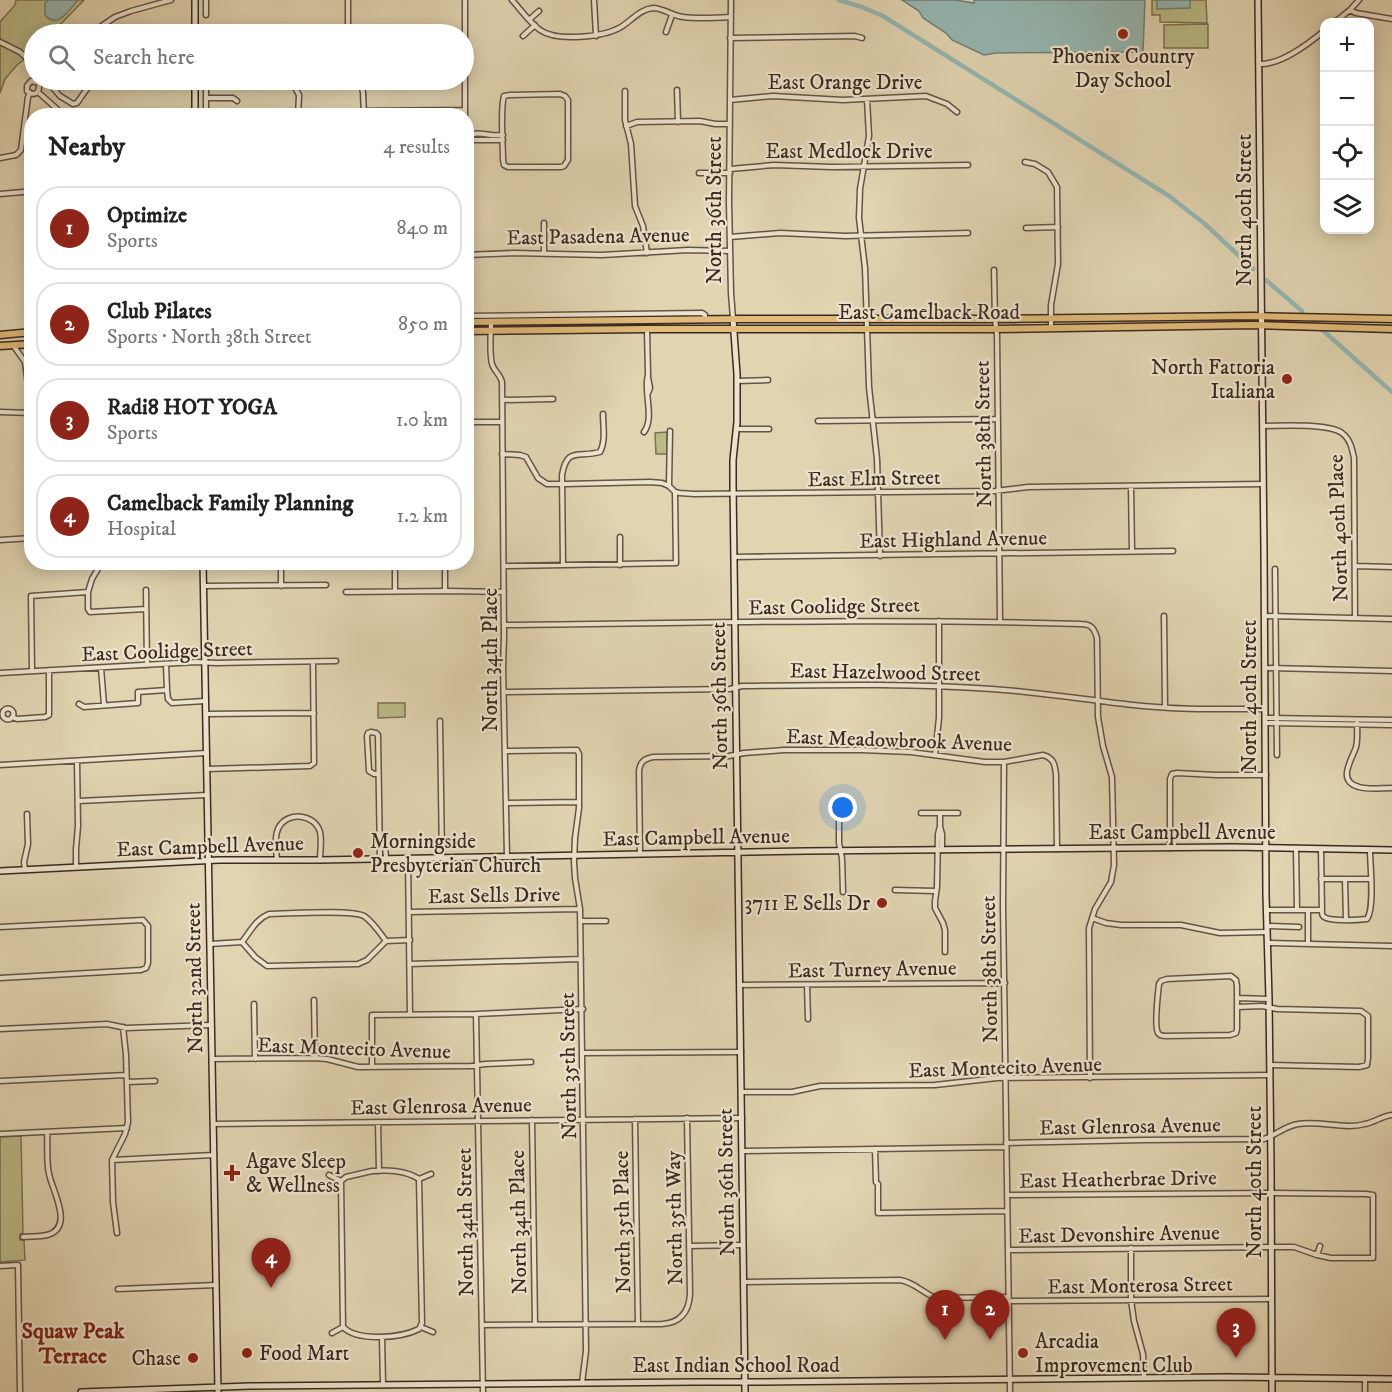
<!DOCTYPE html>
<html lang="en">
<head>
<meta charset="utf-8">
<style>
	:root { --surface:#fff; --page:#f2f2f2; --text:#222; --muted:#767676; --line:#e0e0e0; --accent:#8f2418 }
	body { margin:0; font-family:"IM FELL DW Pica",serif; background:var(--page); color:var(--text) }
	.controls { position:absolute; right:18px; top:18px; display:grid; overflow:hidden; border-radius:12px; box-shadow:0 3px 15px #0003 }
	.controls button { width:54px; height:54px; display:grid; place-items:center; padding:0; border:0; border-bottom:2px solid var(--line); background:var(--surface); color:var(--text); font:30px sans-serif }
	.you { position:absolute; left:843px; top:808px; width:21px; height:21px; margin:-15px; border:4px solid #fff; border-radius:50%; background:#1a73e8; box-shadow:0 0 0 9px #1a73e833 }
	.badge { display:grid; place-items:center; width:39px; height:39px; border-radius:50%; background:var(--accent); color:#fff; font-size:20px; font-weight:700 }
	.pin { position:absolute; translate:-50% -50px; filter:drop-shadow(0 2px 3px #0008) }
	.pin::after { content:''; position:absolute; top:32px; width:21px; height:18px; background:inherit; clip-path:polygon(0 0,100% 0,50% 100%) }
	.list { margin:0; padding:0; list-style:none }
	h2 { display:flex; justify-content:space-between; align-items:center; height:78px; margin:0; padding:0 24px; font-size:26px }
	h2 small { font-size:20px; font-weight:400; color:var(--muted) }
	.list li { display:grid; grid-template-columns:39px 1fr auto; gap:18px; align-items:center; box-sizing:border-box; height:84px; margin:0 12px 12px; padding:0 12px; border:2px solid var(--line); border-radius:24px }
	.list b { display:block; font-size:22px; white-space:nowrap }
	.list p { margin:0; font-size:20px; white-space:nowrap; color:var(--muted) }
	.list em { font-size:20px; font-style:normal; color:var(--muted) }
	.icon { flex:none; width:33px; height:33px; fill:none; stroke:currentColor; stroke-width:2; stroke-linecap:round; stroke-linejoin:round }
	.map { position:relative; flex:none; width:1392px; height:1392px; overflow:hidden }
	.search { position:absolute; background:var(--surface); box-shadow:0 3px 15px #0003; left:24px; top:24px; width:450px; height:66px; display:flex; align-items:center; gap:15px; box-sizing:border-box; padding:0 21px; border-radius:33px; color:var(--muted); font-size:22px }
	.panel { position:absolute; background:var(--surface); box-shadow:0 3px 15px #0003; left:24px; top:108px; width:450px; height:462px; border-radius:24px }
	.map>svg:first-child { display:block }
	.green { fill:#babb87; stroke:#7a7254; stroke-width:1.5 }
	.water { fill:#95b7b1; stroke:#717f78; stroke-width:1.5 }
	.lines { fill:none; stroke-linecap:round; stroke-linejoin:round }
	.canal { stroke:#95b7b1; stroke-width:4.5 }
	.street-casing { stroke:#645446; stroke-width:7 }
	.secondary-casing { stroke:#3b2a22; stroke-width:8 }
	.primary-casing { stroke:#3b2a22; stroke-width:9 }
	.street { stroke:#ece3cc; stroke-width:4 }
	.secondary { stroke:#ece3cc; stroke-width:5 }
	.primary { stroke:#e0ba78; stroke-width:6 }
	.poi-dot { fill:#8f2418; stroke:#ece3cc; stroke-width:2 }
	.labels { text-anchor:middle; stroke-width:4.5; stroke-linejoin:round; paint-order:stroke }
	.poi-label { font-size:21px; fill:#3b2a22; stroke:#ece3cc; text-anchor:start }
	.street-label { font-size:21px; fill:#3b2a22; stroke:#ece3cc }
	.neighbourhood-label { font-size:22px; font-weight:bold; fill:#7a1f14; stroke:#ece3cc }
</style>
</head>
<body>
<div class="map">
<svg width="1392" height="1392" viewBox="0 0 1392 1392">
	<rect width="100%" height="100%" fill="#e1d4b1"/>
	<filter id="stains"><feTurbulence type="fractalNoise" baseFrequency=".00333" numOctaves="4"/><feColorMatrix values="0 0 0 0 .2 0 0 0 0 .09 0 0 0 0 .02 0 0 0 .5 -.17"/></filter>
	<radialGradient id="worn" r=".72"><stop offset=".6" stop-color="#630" stop-opacity="0"/><stop offset="1" stop-color="#630" stop-opacity=".3"/></radialGradient>
	<!-- green -->
	<path class="green" d="M16,0H84L51,34H34V52L17,65L5,79L0,93V22L15,5Z
		M1152,0H1206L1207,23L1160,22V15H1152Z
		M1208,24V48H1164V25Z
		M667,432V454H656L655,433Z
		M378,703H405V717L378,718Z
		M21,1136L23,1233L20,1234V1240H24L25,1260L0,1262V1137Z"/>
	<!-- water -->
	<path class="water" d="M48,0H78C69,10 57,30 45,15V3Z
		M902,0H955L974,3V0H1145L1143,52L996,53L984,55L952,40L946,33L923,18L919,11Z
		M1157,0H1190V8L1157,9Z"/>
	<g class="lines">
		<!-- canal -->
		<path class="canal" d="M839,0L862,7L883,16L1169,196L1205,224L1253,269
			M1266,280L1302,311
			M1309,318L1392,392"/>
		<!-- street casing -->
		<g class="street-casing">
			<path id="street" d="M206,0V15
				M348,0V34
				M465,0V116
				M512,0C521,10 529,22 540,30C557,42 604,37 621,27C631,21 640,9 653,8C663,8 673,16 683,17C698,19 715,18 730,17
				M594,0L596,36
				M731,0L729,202L731,293L733,319
				M1350,10L1359,0
				M530,19L539,11
				M1335,22L1350,10L1356,13L1392,19
				M666,32L672,15
				M90,34L115,17L131,11L171,0
				M523,36L535,25
				M730,38L855,36L862,38
				M0,42L20,52L34,65
				M1259,64C1281,65 1308,44 1324,31
				M46,80L60,96L73,104L77,103L93,80
				M291,80L299,95L298,116
				M359,80L363,92L364,116
				M677,90L678,122
				M625,91V120L631,144L635,206L643,226L647,253
				M38,92L57,109L62,116
				M560,94L565,96L568,100V160L564,166L561,167H508L504,165L503,160C503,145 500,108 504,96L510,95Z
				M206,98H233L237,101
				M867,99L869,136L860,189L859,218L865,268L869,387L877,459L880,556
				M730,100L773,96L843,100L926,96L947,104L957,112
				M364,111L465,110
				M206,116V80
				M626,126L637,122L700,121L715,124H730
				M466,136C480,130 489,137 503,135
				M466,138L472,140H503
				M0,158L16,155L21,150L28,97L30,93L27,91V86L31,81L39,83C40,90 37,96 30,93
				M1025,162L1035,164L1048,172L1057,187L1058,264L1051,305V328
				M730,169L774,165L832,167L968,165
				M699,173H730
				M0,194L23,192H32
				M1026,228L1058,227
				M730,237L780,233L845,236L968,233
				M544,254V223
				M466,255L513,253L602,255L688,250L730,251
				M994,270L995,319L997,335L1000,621
				M466,316L702,313L705,315V319
				M491,322C491,334 489,352 492,364C494,371 500,374 502,382L504,637L503,667L507,856
				M13,345L25,362L32,415
				M25,362L32,346
				M737,381L768,380
				M648,393L650,388L648,377
				M502,400L553,399
				M0,412L32,413
				M818,421L998,419
				M466,422H502
				M1263,426C1282,426 1327,423 1342,433C1350,439 1352,448 1354,458L1355,618
				M737,429H769
				M644,432C655,418 643,391 648,375L647,329
				M502,454L520,455L526,457L538,478L547,484H566L650,482L662,483L669,486L675,492L680,493L694,494L995,491L1028,487L1263,484
				M669,485L670,431
				M1131,486L1132,551
				M620,537V565
				M0,540L32,538
				M734,557L1173,551
				M281,562V586
				M395,562V592
				M445,562V591
				M563,565L562,475C567,446 579,458 600,452C606,441 603,426 603,414
				M504,566L676,563L675,492
				M1355,566L1392,567
				M1275,569L1277,755
				M204,586L326,585
				M146,590L147,665
				M88,592L92,579L102,562
				M346,592L449,591L504,592
				M1164,616L1165,707
				M1265,616L1392,619
				M504,625C697,623 889,618 1081,624C1091,624 1094,628 1097,638L1098,717L1103,746L1112,777L1114,865L1111,882L1095,909L1089,928L1090,1078
				M166,664L167,690
				M101,668L104,705
				M1265,668L1392,671
				M32,671L31,596L88,592V609L90,612L146,609
				M0,673L196,662L216,663L336,661
				M504,692L730,689L742,686C825,685 909,683 992,689C1040,692 1086,700 1133,705C1177,710 1221,709 1265,709
				M79,704L84,707L138,703V692L167,690L168,699L172,703L205,701
				M2.5 714a5.5 5.5 0 1 1 11 0a5.5 5.5 0 1 1-11 0Z
				M206,714L314,713
				M12,717L17,719L45,717L49,715V670
				M1265,718L1392,720
				M440,721L442,858
				M1265,723L1392,725
				M1357,723C1357,731 1358,739 1356,747C1352,760 1336,781 1359,787C1369,790 1381,788 1392,788
				M505,751L577,750L579,754V808L575,838L574,862L575,878L580,909L586,1351L582,1383
				M935,755L939,718V621
				M1004,762L1003,906L1010,1392
				M0,765L206,753
				M207,769L310,766L314,763L313,662
				M378,774H374L369,771L367,736L368,733L371,732L376,733L378,735L380,859
				M78,801L207,795
				M506,803L579,802
				M921,813H958
				M940,813V826L938,834L937,887L935,901V908L943,923L945,930V952
				M837,814L839,818V843L842,858L843,892
				M940,827L942,834V850
				M379,835L385,845L386,858
				M1170,848V779L1172,774L1177,773L1216,775H1266
				M1296,848L1297,910
				M1321,849L1322,912C1322,913 1322,915 1323,916C1328,922 1359,920 1367,919C1375,908 1370,865 1370,850
				M640,854L639,771C640,762 644,759 653,757L729,756L744,753L784,750H861L911,752L985,762H1004L1043,755C1054,758 1055,765 1056,775L1057,849
				M408,858L410,1015
				M277,859C276,849 274,836 279,827C288,811 315,814 320,832C322,840 320,851 320,860
				M76,867V849L78,826L77,761
				M25,870L24,862L28,844L27,814
				M1321,879H1371
				M1345,879L1346,920
				M895,890L935,891
				M1267,910H1322
				M1308,910V943
				M409,912L580,909
				M1092,918L1106,923L1121,925H1181L1220,933L1267,932
				M581,921H606
				M1267,926L1299,927
				M0,927L143,920L148,926V963L146,968L141,970L0,978
				M242,942C250,932 256,919 269,914C288,914 350,909 364,916C373,922 380,933 386,941
				M1268,943L1392,946
				M210,944L242,942L255,957L267,966L358,964L367,960L386,941L410,940
				M410,964L581,959
				M1231,976L1236,980L1237,986V1029L1236,1033L1230,1035L1166,1036C1163,1036 1160,1036 1158,1033C1154,1026 1158,993 1159,984L1161,981L1167,979Z
				M740,985L1005,983
				M807,985L808,1019
				M1237,998L1269,999
				M314,1000L315,1058
				M254,1004L255,1059
				M1237,1007L1262,1006L1277,1009L1361,1011L1368,1016V1058L1367,1065L1359,1067L1270,1065
				M476,1014L483,1392
				M0,1029L107,1024L126,1028L211,1025
				M583,1053L741,1052
				M212,1059L315,1058L327,1059L358,1067L471,1066L485,1064L531,1062
				M372,1067V1015L476,1014L583,1009
				M0,1081L126,1075
				M127,1082L155,1081
				M742,1092H792L820,1086L935,1085L997,1078L1269,1075
				M635,1119L638,1324
				M532,1120L535,1324
				M378,1122L379,1171
				M213,1124L742,1118
				M0,1134L127,1128
				M1006,1143L1144,1140L1264,1139C1276,1135 1285,1126 1298,1124C1320,1120 1344,1130 1365,1124C1375,1122 1382,1116 1392,1115
				M875,1149L876,1182L878,1184V1213L1007,1211
				M742,1151L1006,1147
				M112,1160L214,1155
				M372,1171C388,1170 405,1170 419,1179L422,1323L419,1329C401,1338 358,1342 343,1327L341,1181L346,1177Z
				M329,1175L341,1181
				M419,1179L431,1174
				M1007,1195L1271,1193L1366,1194L1373,1195V1258H1331L1317,1255L1294,1247H1271L1008,1250
				M117,1233L113,1202L112,1160L125,1134L128,1122L126,1055L123,1027
				M23,1237C31,1236 39,1237 47,1235C75,1228 52,1190 49,1174C46,1160 48,1145 47,1132
				M689,1246L743,1245
				M1131,1248V1300L1134,1321L1143,1354L1144,1378
				M1317,1255L1320,1246
				M0,1266L18,1265L20,1392
				M744,1282L900,1280C914,1282 923,1293 936,1298L1008,1297
				M118,1289L216,1285
				M1008,1301L1271,1299
				M482,1325L662,1324C680,1323 689,1312 690,1294L687,1118
				M421,1327L433,1332
				M332,1333L343,1327
				M382,1337L383,1384
				M1365,1378V1392"/>
		</g>
		<!-- secondary casing -->
		<g class="secondary-casing">
			<path id="secondary" d="M195,0V34
				M1258,0L1264,551L1266,895L1269,999L1271,1166L1272,1392
				M195,116V80
				M733,319L737,374V422L733,460V485L745,1392
				M203,562L218,1392
				M0,871L219,860H320L807,851L1232,847L1392,850
				M81,1392L250,1386L695,1382H753L1226,1377L1392,1379"/>
		</g>
		<!-- primary casing -->
		<g class="primary-casing">
			<path id="primary" d="M466,322L741,319H995L1252,316L1392,319
				M466,331L647,329H996L1252,325L1392,329
				M0,335L32,332
				M0,346L32,344"/>
		</g>
		<!-- street -->
		<use href="#street" class="street"/>
		<!-- secondary -->
		<use href="#secondary" class="secondary"/>
		<!-- primary -->
		<use href="#primary" class="primary"/>
	</g>
	<!-- markers -->
	<g class="poi-dot">
		<circle cx="1123" cy="34" r="6"/>
		<circle cx="1287" cy="379" r="6"/>
		<circle cx="358" cy="853" r="6"/>
		<circle cx="882" cy="903" r="6"/>
		<path d="M229 1164h6v6h6v6h-6v6h-6v-6h-6v-6h6z"/>
		<circle cx="247" cy="1353" r="6"/>
		<circle cx="1023" cy="1353" r="6"/>
		<circle cx="193" cy="1358" r="6"/>
	</g>
	<g class="labels">
		<!-- poi labels -->
		<g class="poi-label">
			<text x="1123" y="63" text-anchor="middle">Phoenix Country<tspan x="1123" dy="24">Day School</tspan></text>
			<text x="1275" y="374" text-anchor="end">North Fattoria<tspan x="1275" dy="24">Italiana</tspan></text>
			<text x="370" y="848">Morningside<tspan x="370" dy="24">Presbyterian Church</tspan></text>
			<text x="870" y="910" text-anchor="end">3711 E Sells Dr</text>
			<text x="246" y="1168">Agave Sleep<tspan x="246" dy="24">&amp; Wellness</tspan></text>
			<text x="1035" y="1348">Arcadia<tspan x="1035" dy="24">Improvement Club</tspan></text>
			<text x="259" y="1360">Food Mart</text>
			<text x="181" y="1365" text-anchor="end">Chase</text>
		</g>
		<!-- street labels -->
		<g class="street-label">
			<text x="845" y="89">East Orange Drive</text>
			<text x="849" y="158">East Medlock Drive</text>
			<text transform="translate(714 210) rotate(-90)" y="7">North 36th Street</text>
			<text transform="translate(1244 210) rotate(-90)" y="7">North 40th Street</text>
			<text transform="translate(598 236) rotate(-1)" y="7">East Pasadena Avenue</text>
			<text x="929" y="319">East Camelback Road</text>
			<text transform="translate(983 434) rotate(-91)" y="7">North 38th Street</text>
			<text transform="translate(874 478) rotate(-1)" y="7">East Elm Street</text>
			<text transform="translate(1338 528) rotate(-92)" y="7">North 40th Place</text>
			<text transform="translate(953 539) rotate(-1)" y="7">East Highland Avenue</text>
			<text transform="translate(834 606) rotate(-1)" y="7">East Coolidge Street</text>
			<text transform="translate(167 651) rotate(-2)" y="7">East Coolidge Street</text>
			<text transform="translate(490 660) rotate(-90)" y="7">North 34th Place</text>
			<text transform="translate(885 672) rotate(1)" y="7">East Hazelwood Street</text>
			<text transform="translate(719 696) rotate(-91)" y="7">North 36th Street</text>
			<text transform="translate(1249 696) rotate(-90)" y="7">North 40th Street</text>
			<text transform="translate(899 740) rotate(2)" y="7">East Meadowbrook Avenue</text>
			<text x="1182" y="839">East Campbell Avenue</text>
			<text transform="translate(696 837) rotate(-1)" y="7">East Campbell Avenue</text>
			<text transform="translate(210 846) rotate(-2)" y="7">East Campbell Avenue</text>
			<text transform="translate(494 895) rotate(-1)" y="7">East Sells Drive</text>
			<text transform="translate(872 969) rotate(-1)" y="7">East Turney Avenue</text>
			<text transform="translate(989 969) rotate(-91)" y="7">North 38th Street</text>
			<text transform="translate(194 978) rotate(-91)" y="7">North 32nd Street</text>
			<text transform="translate(354 1048) rotate(2)" y="7">East Montecito Avenue</text>
			<text transform="translate(568 1066) rotate(-91)" y="7">North 35th Street</text>
			<text transform="translate(1005 1067) rotate(-2)" y="7">East Montecito Avenue</text>
			<text transform="translate(441 1106) rotate(-1)" y="7">East Glenrosa Avenue</text>
			<text transform="translate(1130 1126) rotate(-1)" y="7">East Glenrosa Avenue</text>
			<text transform="translate(1118 1179) rotate(-1)" y="7">East Heatherbrae Drive</text>
			<text transform="translate(726 1182) rotate(-91)" y="7">North 36th Street</text>
			<text transform="translate(1254 1182) rotate(-90)" y="7">North 40th Street</text>
			<text transform="translate(674 1218) rotate(-91)" y="7">North 35th Way</text>
			<text transform="translate(465 1222) rotate(-91)" y="7">North 34th Street</text>
			<text transform="translate(518 1222) rotate(-91)" y="7">North 34th Place</text>
			<text transform="translate(622 1222) rotate(-91)" y="7">North 35th Place</text>
			<text transform="translate(1119 1234) rotate(-1)" y="7">East Devonshire Avenue</text>
			<text transform="translate(1140 1285) rotate(-1)" y="7">East Monterosa Street</text>
			<text x="736" y="1372">East Indian School Road</text>
		</g>
		<!-- neighbourhood labels -->
		<g class="neighbourhood-label">
			<text x="73" y="1338">Squaw Peak<tspan x="73" dy="25">Terrace</tspan></text>
		</g>
	</g>
	<rect width="100%" height="100%" filter="url(#stains)"/>
	<rect width="100%" height="100%" fill="url(#worn)"/>
</svg>
<div class="controls">
<button>+</button>
<button>−</button>
<button><svg class="icon" aria-label="locate" viewBox="0 0 24 24"><circle cx="12" cy="12" r="6"/><path d="M12 2v4M12 18v4M2 12h4M18 12h4"/></svg></button>
<button><svg class="icon" aria-label="layers" viewBox="0 0 24 24"><path d="M12 4l9 5-9 5-9-5zM3 14l9 5 9-5"/></svg></button>
</div>
<div class="you"></div>
<div class="pin badge" style="left:945px;top:1340px">1</div>
<div class="pin badge" style="left:990px;top:1340px">2</div>
<div class="pin badge" style="left:1236px;top:1358px">3</div>
<div class="pin badge" style="left:271px;top:1288px">4</div>
<div class="search"><svg class="icon" aria-label="search" viewBox="0 0 24 24"><circle cx="10" cy="10" r="6"/><path d="M15 15l6 6"/></svg>Search here</div>
<section class="panel">
<h2>Nearby<small>4 results</small></h2>
<ul class="list">
<li><span class="badge">1</span><div><b>Optimize</b><p>Sports</p></div><em>840 m</em></li>
<li><span class="badge">2</span><div><b>Club Pilates</b><p>Sports · North 38th Street</p></div><em>850 m</em></li>
<li><span class="badge">3</span><div><b>Radi8 HOT YOGA</b><p>Sports</p></div><em>1.0 km</em></li>
<li><span class="badge">4</span><div><b>Camelback Family Planning</b><p>Hospital</p></div><em>1.2 km</em></li>
</ul>
</section>
</div>
</body>
</html>
